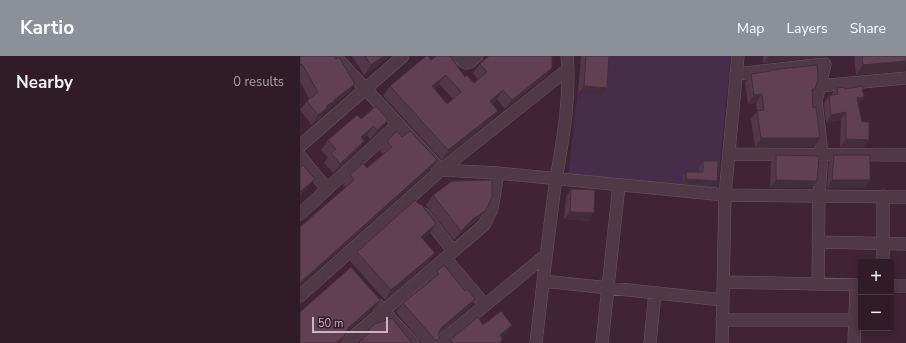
<!DOCTYPE html>
<html lang="en">
<head>
<meta charset="utf-8">
<style>
	:root { --surface:#301b26; --page:#38242e; --text:#f1f3f6; --muted:#a8a1a7; --line:#4b3943; --accent:#8c9099 }
	body { margin:0; font-family:"Nunito Sans",sans-serif; background:var(--page); color:var(--text) }
	.controls { position:absolute; right:12px; bottom:12px; display:grid; overflow:hidden; border-radius:4px; box-shadow:0 2px 6px #0003 }
	.controls button { width:36px; height:36px; display:grid; place-items:center; padding:0; border:0; border-bottom:1px solid var(--line); background:var(--surface); color:var(--text); font:20px sans-serif }
	.scale { position:absolute; left:12px; bottom:10px; width:76px; box-sizing:border-box; padding-left:4px; border:2px solid #cab4bf; border-top:0; font-size:11px; line-height:14px; white-space:nowrap; color:#cab4bf; -webkit-text-stroke:3px #351d2a; paint-order:stroke }
	.list { margin:0; padding:0; list-style:none }
	h2 { display:flex; justify-content:space-between; align-items:center; height:52px; margin:0; padding:0 16px; font-size:17px }
	h2 small { font-size:13px; font-weight:400; color:var(--muted) }
	.map { position:relative; flex:none; width:606px; height:287px; overflow:hidden }
	header { display:flex; align-items:center; gap:24px; box-sizing:border-box; height:56px; padding:0 20px; background:var(--accent); color:#fff }
	header strong { font-size:19px }
	nav { display:flex; gap:22px; margin-inline-start:auto; font-size:14px }
	main { display:flex }
	aside { flex:1; background:var(--surface) }
	.map>svg:first-child { display:block }
	.green { fill:#462d4a }
	.lines { fill:none; stroke-linecap:round; stroke-linejoin:round }
	.minor-casing { stroke:#6d5662; stroke-width:13 }
	.minor { stroke:#503845; stroke-width:12 }
	.wall { fill:#533746; fill-rule:evenodd }
	.shaded-wall { fill:#432d39 }
	.building { fill:#604051; stroke:#432d39; fill-rule:evenodd }
</style>
</head>
<body>
<header>
<strong>Kartio</strong>
<nav><a>Map</a><a>Layers</a><a>Share</a></nav>
</header>
<main>
<aside>
<h2>Nearby<small>0 results</small></h2>
<ul class="list">
</ul>
</aside>
<div class="map">
<svg width="606" height="287" viewBox="0 0 606 287">
	<rect width="100%" height="100%" fill="#402433"/>
	<!-- green -->
	<path class="green" d="M282,0H431L417,135L268,120Z"/>
	<g class="lines">
		<!-- minor casing -->
		<g class="minor-casing">
			<path id="minor" d="M35,0L141,114L198,117L425,139L606,141
				M157,0L166,7L170,6L177,0
				M436,18L525,8L516,45L522,98L519,139L518,228
				M519,30L606,22
				M0,90L103,0
				M429,98L606,99
				M0,100L27,133
				M583,140V206
				M0,158L98,68
				M124,158L153,195
				M518,186L606,188
				M145,202L185,249
				M243,225L423,244
				M424,226L561,229
				M591,230H606
				M0,240L141,114L268,13
				M78,249L113,287
				M422,264H555
				M46,287L184,169L192,153L198,117
				M139,287L246,199
				M236,287C242,235 248,182 255,130C262,87 271,43 267,0
				M302,287L319,129
				M350,287L355,237
				M422,287L425,139L438,0
				M554,287L556,229"/>
		</g>
		<!-- minor -->
		<use href="#minor" class="minor"/>
	</g>
	<!-- wall -->
	<path class="wall" d="M0,0L49,37L32,50L29,54L24,57L21,62L12,69L0,54L7,45L9,43L0,25Z
		M52,0H90L64,19Z
		M281,0H309L302,40L278,38Z
		M463,0H523L522,1L463,7Z
		M554,0H606L604,15L556,19Z
		M131,4L165,21L174,27L178,23L173,17L180,8L252,12L245,21L205,53L197,43L192,48V64L142,104L83,40L90,30ZM139,28L153,43L147,48L134,32Z
		M471,14L515,33L512,37L513,52L520,82L514,91H455L451,63L457,55L456,47L448,48L445,27L451,18L470,16Z
		M537,32L545,33L564,41L558,48L562,66L569,84L563,91H540L541,64L526,67L524,47L529,40L531,39Z
		M61,63L88,64L81,74L70,83L67,79L63,83L64,85L57,95L33,117L24,107L28,101L21,94L28,84Z
		M102,81L137,104L130,114L45,131L43,129L50,119L67,112L83,98L80,95L87,85Z
		M476,99L517,125L512,132H470L471,107Z
		M534,99L565,132H527L529,106Z
		M403,105L417,125L414,130L383,127V120L386,116H399L400,110Z
		M271,133L289,165L264,163L266,141Z
		M133,139L178,164L166,172L154,184L126,149Z
		M120,149L136,168L130,177L123,183L128,207L85,244L50,205L57,196Z
		M137,215L175,243L168,253L139,278L136,287H122L96,256L103,247L131,224Z
		M183,269L207,277L201,281L203,283L201,287H148L150,284Z
		M68,274L112,287L62,283Z"/>
	<!-- shaded-wall -->
	<path class="shaded-wall" d="M84,0H90L64,19L71,9Z
		M469,0H523L522,1L463,7Z
		M606,5V12L604,15L556,19L563,9Z
		M252,12L245,21L205,53L212,44Z
		M146,19L139,28L126,39L132,30Z
		M55,28L49,37L32,50L29,54L24,57L21,62L12,69L18,59L26,50Z
		M284,30L307,32L302,40L278,38Z
		M512,33H515L509,41Z
		M203,34L197,43L183,55L190,45Z
		M462,38L456,47L448,48L454,39Z
		M564,41L559,48L552,50L557,42Z
		M198,55L192,64L142,104L148,94Z
		M546,56L541,64L526,67L531,59Z
		M88,64L81,74L70,83L77,74Z
		M74,70L67,79L54,91L61,81Z
		M461,82H520L514,91H455Z
		M546,83L569,84L563,91H540Z
		M64,85L57,95L33,117L40,108Z
		M137,104L130,114L0,230V227L2,225Z
		M15,123L8,132L0,139V136Z
		M386,123L417,125L414,130L383,127Z
		M476,124L517,125L512,132H470Z
		M532,124H570L565,132H527Z
		M185,155L178,164L166,172L154,184L161,175L173,163Z
		M270,156L294,157L289,165L264,163Z
		M136,168L130,177L114,191L121,181Z
		M135,197L128,207L85,244L91,234Z
		M175,243L168,253L134,281L141,272Z
		M80,244L73,254L41,281L48,272Z
		M212,269L207,277L194,286L200,279Z
		M45,279L40,287H36Z"/>
	<!-- building -->
	<path class="building" d="M0,0H34L36,3L39,1L55,28L34,44L35,45L26,50L27,52L18,59L7,45L18,36L2,8L0,9Z
		M65,0H84L71,9Z
		M126,0H128L131,4L136,0H150L165,21L167,19L174,27L187,16L180,8L189,0H252V12L212,44L203,34L190,45L198,55L148,94L90,30ZM146,19L161,36L147,48L132,30Z
		M286,0H309L307,32L284,30Z
		M562,0H606V5L563,9Z
		M517,9L518,23L515,33H512L513,52L516,51L520,82H461L457,55L464,54L462,38L454,39L451,18L471,15V14Z
		M562,30L564,41L557,42L562,66H569V84L546,83V56L531,59L529,40L538,38L537,32L544,31L545,33Z
		M76,50L88,64L77,74L74,70L61,81L64,85L40,108L31,97L36,93L28,84L57,59L61,63Z
		M97,75L102,81L110,75L137,104L2,225L0,228V171L54,124L50,119L63,107L67,112L92,91L87,85Z
		M476,99L519,100L517,125L476,124Z
		M534,99H570V124H532Z
		M403,105H418L417,125L386,123V116H403Z
		M3,109L15,123L0,136V111Z
		M192,124V141L185,155L173,163L161,175L133,139L152,125Z
		M271,133L295,134L294,157L270,156Z
		M115,144L120,149L121,148L136,168L121,181L135,197L91,234L57,196Z
		M144,209L165,235L167,233L175,243L141,272L138,278L140,282L136,285L103,247L139,218L137,215Z
		M51,211L80,244L48,272L45,279L36,287H0V256Z
		M201,255L212,269L200,279L203,283L198,287H153L150,284L178,261L183,269Z
		M92,262L112,287H58L70,276L68,274L75,268Z"/>
</svg>
<div class="controls">
<button>+</button>
<button>−</button>
</div>
<div class="scale">50 m</div>
</div>
</main>
</body>
</html>
